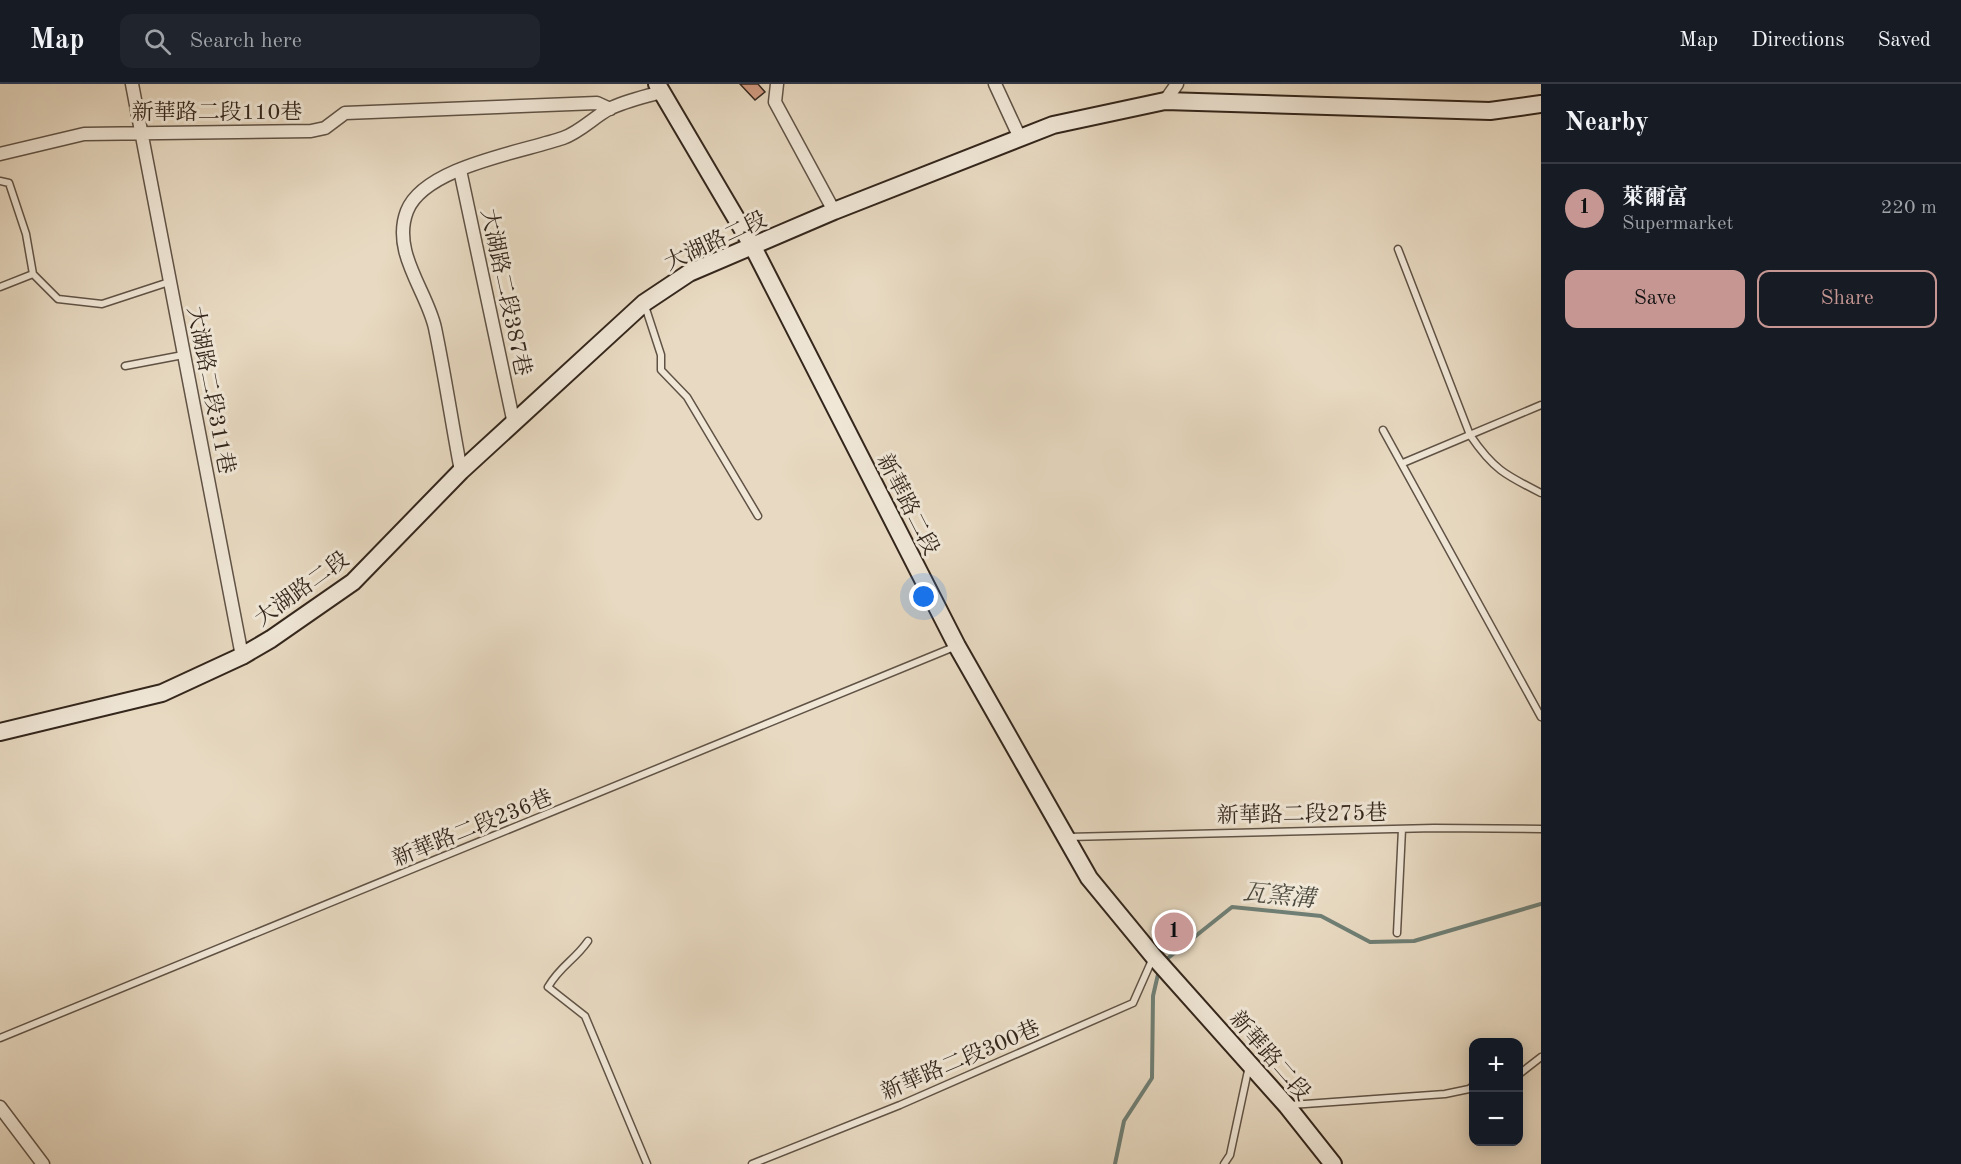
<!DOCTYPE html>
<html lang="en">
<head>
<meta charset="utf-8">
<style>
	:root { --surface:#171b24; --page:#20242c; --text:#f1f3f6; --muted:#9ea1a6; --line:#363941; --accent:#c59692 }
	body { margin:0; font-family:"Old Standard TT","Noto Serif TC",serif; background:var(--page); color:var(--text) }
	.controls { position:absolute; right:18px; bottom:18px; display:grid; overflow:hidden; border-radius:12px; box-shadow:0 3px 15px #0003 }
	.controls button { width:54px; height:54px; display:grid; place-items:center; padding:0; border:0; border-bottom:2px solid var(--line); background:var(--surface); color:var(--text); font:30px sans-serif }
	.you { position:absolute; left:924px; top:513px; width:21px; height:21px; margin:-15px; border:4px solid #fff; border-radius:50%; background:#1a73e8; box-shadow:0 0 0 9px #1a73e833 }
	.badge { display:grid; place-items:center; width:39px; height:39px; border-radius:50%; background:var(--accent); color:#111; font-size:20px; font-weight:700 }
	.pin { position:absolute; translate:-50% -50%; border:3px solid #fff; box-shadow:0 2px 6px #0006 }
	.list { margin:0; padding:0; list-style:none }
	h2 { display:flex; justify-content:space-between; align-items:center; height:78px; margin:0; padding:0 24px; font-size:26px }
	h2 small { font-size:20px; font-weight:400; color:var(--muted) }
	.list li { display:grid; grid-template-columns:39px 1fr auto; gap:18px; align-items:center; box-sizing:border-box; height:90px; padding:0 24px; border-top:2px solid var(--line) }
	.list b { display:block; font-size:22px; white-space:nowrap }
	.list p { margin:0; font-size:20px; white-space:nowrap; color:var(--muted) }
	.list em { font-size:20px; font-style:normal; color:var(--muted) }
	.actions { display:flex; gap:12px; padding:18px 24px }
	.actions a { flex:1; padding:14px 0; border:2px solid var(--accent); border-radius:12px; text-align:center; font-size:21px; color:var(--accent) }
	.actions .main { background:var(--accent); color:#111 }
	.icon { flex:none; width:33px; height:33px; fill:none; stroke:currentColor; stroke-width:2; stroke-linecap:round; stroke-linejoin:round }
	.map { position:relative; flex:none; width:1541px; height:1080px; overflow:hidden }
	header { display:flex; align-items:center; gap:36px; box-sizing:border-box; height:84px; padding:0 30px; background:var(--surface); border-bottom:2px solid var(--line) }
	header strong { font-size:28px }
	nav { display:flex; gap:33px; margin-inline-start:auto; font-size:21px }
	.search { width:420px; height:54px; background:var(--page); display:flex; align-items:center; gap:15px; box-sizing:border-box; padding:0 21px; border-radius:12px; color:var(--muted); font-size:22px }
	main { display:flex }
	aside { flex:1; background:var(--surface) }
	.map>svg:first-child { display:block }
	.lines { fill:none; stroke-linecap:round; stroke-linejoin:round }
	.stream { stroke:#6f7f75; stroke-width:4 }
	.building { fill:#d39c82; stroke:#33261c; stroke-width:1.5 }
	.lane-casing { stroke:#605346; stroke-width:9 }
	.street-casing { stroke:#605346; stroke-width:15 }
	.secondary-casing { stroke:#33261c; stroke-width:20 }
	.lane { stroke:#f0e7d7; stroke-width:6 }
	.street { stroke:#f0e7d7; stroke-width:12 }
	.secondary { stroke:#f0e7d7; stroke-width:16 }
	.labels { text-anchor:middle; stroke-width:6; stroke-linejoin:round; paint-order:stroke }
	.street-label { font-size:22px; fill:#33261c; stroke:#f0e7d7 }
	.water-label { font-size:24px; font-style:italic; fill:#4c4b41; stroke:#f0e7d7 }
</style>
</head>
<body>
<header>
<strong>Map</strong>
<div class="search"><svg class="icon" aria-label="search" viewBox="0 0 24 24"><circle cx="10" cy="10" r="6"/><path d="M15 15l6 6"/></svg>Search here</div>
<nav><a>Map</a><a>Directions</a><a>Saved</a></nav>
</header>
<main>
<div class="map">
<svg width="1541" height="1080" viewBox="0 0 1541 1080">
	<rect width="100%" height="100%" fill="#e8dac2"/>
	<filter id="stains"><feTurbulence type="fractalNoise" baseFrequency=".00333" numOctaves="4"/><feColorMatrix values="0 0 0 0 .2 0 0 0 0 .09 0 0 0 0 .02 0 0 0 .5 -.17"/></filter>
	<radialGradient id="worn" r=".72"><stop offset=".6" stop-color="#630" stop-opacity="0"/><stop offset="1" stop-color="#630" stop-opacity=".3"/></radialGradient>
	<g class="lines">
		<!-- stream -->
		<path class="stream" d="M1163,878L1232,823L1321,832L1370,858L1414,857L1541,820
			M1115,1080L1124,1037L1152,994L1153,912L1159,886"/>
	</g>
	<!-- building -->
	<path class="building" d="M740,0H758L765,8L755,16Z"/>
	<g class="lines">
		<!-- lane casing -->
		<g class="lane-casing">
			<path id="lane" d="M0,97L9,99L26,150L33,190
				M1398,165L1470,351C1493,385 1505,391 1541,409
				M0,203L33,190L58,215L102,220L169,198
				M645,222L661,271V286L687,313L758,432
				M125,282L183,271
				M1383,346L1541,633
				M1403,379L1541,321
				M1068,753L1434,744L1541,745
				M1397,849L1402,745
				M588,857C574,877 561,881 548,903L585,932L647,1080
				M0,954L954,563
				M1518,991L1541,973
				M1291,1021L1445,1010L1469,1005L1474,1001
				M752,1080L900,1021L1133,919L1152,876
				M1224,1080L1230,1071L1249,982"/>
		</g>
		<!-- street casing -->
		<g class="street-casing">
			<path id="street" d="M132,0L242,572
				M777,0L775,18L834,127
				M995,0L1020,54
				M1165,17L1177,0
				M0,70L84,50L311,47L325,44L345,29L597,19L610,25
				M460,86L514,340
				M461,387C452,340 445,292 435,244C427,207 391,168 407,127C424,83 522,68 563,54C580,48 594,33 609,25C625,17 644,13 661,8
				M0,1023L43,1080"/>
		</g>
		<!-- secondary casing -->
		<g class="secondary-casing">
			<path id="secondary" d="M657,0L753,163L957,562L1089,794L1154,873L1287,1022L1333,1080
				M0,648L162,609L242,572L271,555L353,498L461,387L644,219L689,189L834,127L1053,41L1165,17L1490,27L1541,20"/>
		</g>
		<!-- lane -->
		<use href="#lane" class="lane"/>
		<!-- street -->
		<use href="#street" class="street"/>
		<!-- secondary -->
		<use href="#secondary" class="secondary"/>
	</g>
	<g class="labels">
		<!-- street labels -->
		<g class="street-label">
			<text x="217" y="35">新華路二段110巷</text>
			<text transform="translate(715 156) rotate(-25)" y="8">大湖路二段</text>
			<text transform="translate(507 208) rotate(78)" y="8">大湖路二段387巷</text>
			<text transform="translate(212 306) rotate(79)" y="8">大湖路二段311巷</text>
			<text transform="translate(909 420) rotate(63)" y="8">新華路二段</text>
			<text transform="translate(301 504) rotate(-36)" y="8">大湖路二段</text>
			<text transform="translate(1302 729) rotate(-1)" y="8">新華路二段275巷</text>
			<text transform="translate(472 743) rotate(-22)" y="8">新華路二段236巷</text>
			<text transform="translate(1271 971) rotate(49)" y="8">新華路二段</text>
			<text transform="translate(960 975) rotate(-23)" y="8">新華路二段300巷</text>
		</g>
		<!-- water labels -->
		<g class="water-label">
			<text transform="translate(1279 811) rotate(6)" y="8">瓦窯溝</text>
		</g>
	</g>
	<rect width="100%" height="100%" filter="url(#stains)"/>
	<rect width="100%" height="100%" fill="url(#worn)"/>
</svg>
<div class="controls">
<button>+</button>
<button>−</button>
</div>
<div class="you"></div>
<div class="pin badge" style="left:1174px;top:848px">1</div>
</div>
<aside>
<h2>Nearby<small></small></h2>
<ul class="list">
<li><span class="badge">1</span><div><b>萊爾富</b><p>Supermarket</p></div><em>220 m</em></li>
</ul>
<div class="actions"><a class="main">Save</a><a>Share</a></div>
</aside>
</main>
</body>
</html>
